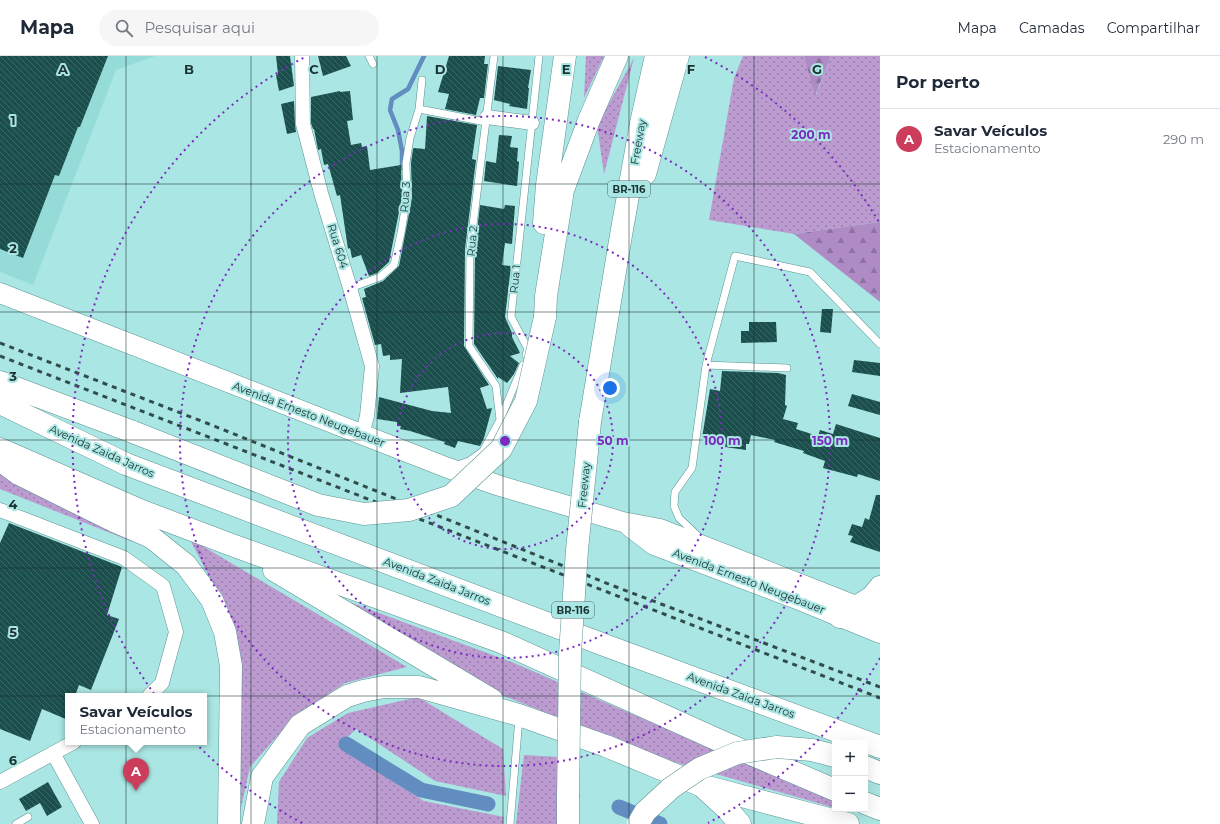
<!DOCTYPE html>
<html lang="pt">
<head>
<meta charset="utf-8">
<style>
	:root { --surface:#fff; --page:#f6f6f7; --text:#1f2937; --muted:#747a83; --line:#e0e1e3; --accent:#cc3c5b }
	body { margin:0; font-family:Montserrat,sans-serif; background:var(--page); color:var(--text) }
	.controls { position:absolute; right:12px; bottom:12px; display:grid; overflow:hidden; border-radius:0px; box-shadow:0 4px 16px #0002 }
	.controls button { width:36px; height:36px; display:grid; place-items:center; padding:0; border:0; border-bottom:1px solid var(--line); background:var(--surface); color:var(--text); font:20px sans-serif }
	.you { position:absolute; left:610px; top:332px; width:14px; height:14px; margin:-10px; border:3px solid #fff; border-radius:50%; background:#1a73e8; box-shadow:0 0 0 6px #1a73e833 }
	.badge { display:grid; place-items:center; width:26px; height:26px; border-radius:50%; background:var(--accent); color:#fff; font-size:13px; font-weight:700 }
	.pin { position:absolute; translate:-50% -33px; filter:drop-shadow(0 1px 2px #0008) }
	.pin::after { content:''; position:absolute; top:21px; width:14px; height:12px; background:inherit; clip-path:polygon(0 0,100% 0,50% 100%) }
	.popup { position:absolute; left:65px; top:637px; width:142px; height:52px; box-sizing:border-box; display:grid; place-content:center; border-radius:0px; background:var(--surface); filter:drop-shadow(0 1px 3px #0005); font-size:13px; white-space:nowrap; color:var(--muted) }
	.popup b { font-size:15px; color:var(--text) }
	.popup::after { content:''; position:absolute; left:50%; top:100%; margin-left:-8px; border:8px solid transparent; border-top-color:var(--surface) }
	.list { margin:0; padding:0; list-style:none }
	h2 { display:flex; justify-content:space-between; align-items:center; height:52px; margin:0; padding:0 16px; font-size:17px }
	h2 small { font-size:13px; font-weight:400; color:var(--muted) }
	.list li { display:grid; grid-template-columns:26px 1fr auto; gap:12px; align-items:center; box-sizing:border-box; height:60px; padding:0 16px; border-top:1px solid var(--line) }
	.list b { display:block; font-size:15px; white-space:nowrap }
	.list p { margin:0; font-size:13px; white-space:nowrap; color:var(--muted) }
	.list em { font-size:13px; font-style:normal; color:var(--muted) }
	.icon { flex:none; width:22px; height:22px; fill:none; stroke:currentColor; stroke-width:2; stroke-linecap:round; stroke-linejoin:round }
	.map { position:relative; flex:none; width:880px; height:768px; overflow:hidden }
	header { display:flex; align-items:center; gap:24px; box-sizing:border-box; height:56px; padding:0 20px; background:var(--surface); border-bottom:1px solid var(--line) }
	header strong { font-size:19px }
	nav { display:flex; gap:22px; margin-inline-start:auto; font-size:14px }
	.search { width:280px; height:36px; background:var(--page); display:flex; align-items:center; gap:10px; box-sizing:border-box; padding:0 14px; border-radius:22px; color:var(--muted); font-size:15px }
	main { display:flex }
	aside { flex:1; background:var(--surface) }
	.map>svg:first-child { display:block }
	.built { fill:#95dcd9 }
	.grass { fill:url(#grass-dots) }
	.forest { fill:url(#forest-firs) }
	.lines { fill:none; stroke-linecap:round; stroke-linejoin:round }
	.stream { stroke:#618dc0; stroke-width:4.5 }
	.canal { stroke:#618dc0; stroke-width:15 }
	.building { fill:url(#building-back-hatch) }
	.service-casing { stroke:#599391; stroke-width:8 }
	.minor-casing { stroke:#599391; stroke-width:15 }
	.secondary-casing { stroke:#599391; stroke-width:21 }
	.motorway-casing { stroke:#599391; stroke-width:23 }
	.service { stroke:#fff; stroke-width:7 }
	.minor { stroke:#fff; stroke-width:14 }
	.secondary { stroke:#fff; stroke-width:20 }
	.motorway { stroke:#fff; stroke-width:22 }
	.rail { stroke:#304d4c; stroke-width:3; stroke-dasharray:5 5; stroke-linecap:butt }
	.motorway-bridge-casing { stroke:#599391; stroke-width:23; stroke-linecap:butt }
	.motorway-bridge { stroke:#fff; stroke-width:22 }
	.grid { fill:none; stroke:#1a3231; stroke-width:1; stroke-opacity:0.55 }
	.ring { fill:none; stroke:#7b2cbf; stroke-width:2; stroke-dasharray:2 4 }
	.labels { text-anchor:middle; stroke-width:4; stroke-linejoin:round; paint-order:stroke }
	.shield { fill:#aae6e3; stroke:#456866; stroke-width:1 }
	.shield-label { font-size:10px; font-weight:bold; fill:#1a3231 }
	.street-label { font-size:11px; fill:#1a3231; stroke:#aae6e3 }
	.grid-label { font-size:13px; text-anchor:middle; font-weight:bold; fill:#1a3231; stroke:#aae6e3; stroke-width:4; stroke-linejoin:round; paint-order:stroke }
	.centre { fill:#7b2cbf; stroke:#aae6e3; stroke-width:2 }
	.ring-label { font-size:12px; text-anchor:middle; font-weight:bold; fill:#7b2cbf; stroke:#aae6e3; stroke-width:4; stroke-linejoin:round; paint-order:stroke }
</style>
</head>
<body>
<header>
<strong>Mapa</strong>
<div class="search"><svg class="icon" aria-label="search" viewBox="0 0 24 24"><circle cx="10" cy="10" r="6"/><path d="M15 15l6 6"/></svg>Pesquisar aqui</div>
<nav><a>Mapa</a><a>Camadas</a><a>Compartilhar</a></nav>
</header>
<main>
<div class="map">
<svg width="880" height="768" viewBox="0 0 880 768">
	<defs>
		<pattern id="grass-dots" width="8" height="8" patternUnits="userSpaceOnUse"><rect width="8" height="8" fill="#bc9bd1"/><path d="M2 2h.1M6 6h.1" fill="none" stroke="#987faa" stroke-width="1.8" stroke-linecap="round"/></pattern>
		<pattern id="forest-firs" width="22" height="20" patternUnits="userSpaceOnUse"><rect width="22" height="20" fill="#ae8bc4"/><path d="M5 1l3.5 6h-7zM16 11l3.5 6h-7z" fill="#8d72a0"/></pattern>
		<pattern id="building-back-hatch" width="6" height="6" patternUnits="userSpaceOnUse"><rect width="6" height="6" fill="#1b4f4d"/><path d="M-1 5l2 2M0 0l6 6M5-1l2 2" fill="none" stroke="#3b6664"/></pattern>
	</defs>
	<rect width="100%" height="100%" fill="#aae6e3"/>
	<!-- built -->
	<path class="built" d="M0,0H155L116,14L33,229L0,216Z"/>
	<!-- grass -->
	<path class="grass" d="M586,0H604L584,42Z
		M743,0H804L816,39L831,0H880V166L794,178L709,164L734,22Z
		M634,2L604,118L597,69Z
		M0,416L136,482L133,486L0,433Z
		M189,482L407,611L345,627L295,660L250,711L239,761L223,546Z
		M325,537L514,607L835,746V752L657,701L489,634Z
		M418,641L503,693L506,740L435,725L356,673L338,690L424,745L504,761L503,768H277L279,726L307,682L348,657Z
		M524,699L559,701V768H516Z"/>
	<!-- forest -->
	<path class="forest" d="M804,0H831L815,40Z
		M880,166V246L794,178Z"/>
	<g class="lines">
		<!-- stream -->
		<path class="stream" d="M402,112V95L398,74L390,54L392,43L408,33L424,0"/>
		<!-- canal -->
		<path class="canal" d="M346,688L421,734L488,748
			M619,751L660,768"/>
	</g>
	<!-- building -->
	<path class="building" d="M0,0H108L80,71H78L59,120L55,119L23,202L0,193Z
		M276,0H290L294,30L279,35L276,19L278,18Z
		M318,0H346L351,10L323,20Z
		M449,0H485L484,8H488L484,42H480L476,59L445,53L449,38L438,36Z
		M498,10L531,14L528,32H529L527,53L509,50L510,48L494,44Z
		M340,35V36L350,35L353,64L347,65L351,89L361,87L362,91L367,90L370,114L401,109L402,141L389,206L377,217L369,220L361,199L352,202L350,192L348,193L340,139L337,140L328,108L324,109L321,93L318,94L314,73H313L311,67V41Z
		M294,45L295,68L296,76L287,78L281,48Z
		M427,60L477,69L472,103L476,104L465,193L464,290L489,329L480,332L487,353L492,352L484,382L480,390L458,385L455,392L444,388L445,386L410,375L400,373L401,370H397V366L377,363L379,341L432,355L451,357L448,331L400,337L402,303L390,304V299L383,300L381,288L375,289L362,242L366,241L364,233L383,225L399,210L412,142L411,107L413,93L414,92L425,93Z
		M499,79L512,80L510,91L518,92L517,105L519,106L517,130L484,125L486,105L496,107Z
		M480,149L504,153L505,149L515,150L512,188L505,187L502,209L511,210L505,261L512,277V281L520,297L510,300L519,307L514,318L507,327L498,321V323L474,288L475,193Z
		M822,253H833L831,277L820,276Z
		M749,266H776L777,286L741,287V275H749Z
		M854,304L880,307V320L852,316Z
		M722,315L778,317L786,319L785,349L787,350L783,363L798,367L796,373L818,380L820,374L833,378L836,368L880,382V425L858,418L857,421L823,412L825,405L803,397L804,395L774,386L775,384L751,379L749,388H746V394L725,391L726,386L702,382L710,333L720,335Z
		M852,338L880,346V359L848,350Z
		M876,439H880V496L850,486L853,480L848,479L852,468L862,471L865,462L869,464Z
		M9,467L122,511L107,559L119,563L91,634L79,629L75,640H68V664L42,653L30,685L0,673V487Z
		M48,726L62,751L47,760L40,747L26,755L19,743Z"/>
	<g class="lines">
		<!-- service casing -->
		<g class="service-casing">
			<path id="service" d="M369,0L373,8
				M494,0L470,193L469,290L496,330L500,364
				M419,53L486,66
				M350,232L380,221L394,209L401,177L407,141L406,107L410,82L419,53L422,24
				M526,299L528,293L511,261L539,0
				M706,309L787,312
				M454,410L469,405L483,395L500,364L523,309
				M699,481L679,462L674,450L675,436L692,412L706,309L735,200L810,216L880,288
				M16,768L28,761
				M510,768L519,662"/>
		</g>
		<!-- minor casing -->
		<g class="minor-casing">
			<path id="minor" d="M302,0L303,68L321,137L350,232L372,310L367,360L362,379
				M487,61L532,67
				M0,454L124,502L163,530L176,576L162,627L149,640
				M53,697L92,768
				M0,726L74,686"/>
		</g>
		<!-- secondary casing -->
		<g class="secondary-casing">
			<path id="secondary" d="M0,237L448,412L500,430L623,466L660,473L856,550L880,557
				M629,470L654,489L802,545L880,577"/>
		</g>
		<!-- motorway casing -->
		<g class="motorway-casing">
			<path id="motorway" d="M645,118L678,0
				M544,167L547,129L565,0
				M545,261L546,240L563,134L589,64L617,0
				M0,326L133,376
				M0,347L126,408L607,590L880,691
				M590,366L621,179L641,67L656,0
				M0,393L142,455L229,488L501,586L718,684L835,734
				M1,405L19,418L116,466L151,481L186,509L212,544L225,576L231,610L229,768
				M274,514L492,644
				M840,561L872,541L880,531
				M865,711L880,717
				M703,731L727,753L740,768
				M568,742V768
				M865,747L880,753
				M253,768L262,721L300,669L347,640L363,635L384,631H419L519,659L606,690L700,729L848,768"/>
		</g>
		<!-- service -->
		<use href="#service" class="service"/>
		<!-- minor -->
		<use href="#minor" class="minor"/>
		<!-- secondary -->
		<use href="#secondary" class="secondary"/>
		<!-- motorway -->
		<use href="#motorway" class="motorway"/>
		<!-- rail -->
		<path class="rail" d="M0,287L209,368L611,529L880,631
			M0,300L880,642"/>
		<!-- motorway-bridge casing -->
		<g class="motorway-bridge-casing">
			<path id="motorway-bridge" d="M133,376L318,449L364,458L409,454L451,440L501,393L526,345L545,261
				M568,742L570,597L577,494L590,366
				M638,768L645,756L671,732L699,713L737,697L777,691L812,694L835,700"/>
		</g>
		<!-- motorway-bridge -->
		<use href="#motorway-bridge" class="motorway-bridge"/>
	</g>
	<!-- grid -->
	<path class="grid" d="M126,0V768M251,0V768M377,0V768M503,0V768M629,0V768M754,0V768M0,128H880M0,256H880M0,384H880M0,512H880M0,640H880"/>
	<!-- distance rings -->
	<g class="ring">
		<circle cx="505" cy="385" r="108"/>
		<circle cx="505" cy="385" r="217"/>
		<circle cx="505" cy="385" r="325"/>
		<path d="M880 602A433 433 0 0 1 708 767M302 767A433 433 0 0 1 305 1M705 1A433 433 0 0 1 880 168"/>
	</g>
	<g class="labels">
		<!-- shield labels -->
		<g class="shield">
			<rect x="608" y="125" width="42" height="16" rx="3"/>
			<rect x="552" y="546" width="42" height="16" rx="3"/>
		</g>
		<g class="shield-label">
			<text x="629" y="137">BR-116</text>
			<text x="573" y="558">BR-116</text>
		</g>
		<!-- street labels -->
		<g class="street-label">
			<text transform="translate(638 86) rotate(-80)" y="4">Freeway</text>
			<text transform="translate(405 141) rotate(-86)" y="4">Rua 3</text>
			<text transform="translate(472 185) rotate(-85)" y="4">Rua 2</text>
			<text transform="translate(338 190) rotate(73)" y="4">Rua 604</text>
			<text transform="translate(515 223) rotate(-84)" y="4">Rua 1</text>
			<text transform="translate(309 358) rotate(21)" y="4">Avenida Ernesto Neugebauer</text>
			<text transform="translate(102 395) rotate(24)" y="4">Avenida Zaida Jarros</text>
			<text transform="translate(584 429) rotate(-84)" y="4">Freeway</text>
			<text transform="translate(437 525) rotate(21)" y="4">Avenida Zaida Jarros</text>
			<text transform="translate(749 525) rotate(21)" y="4">Avenida Ernesto Neugebauer</text>
			<text transform="translate(741 639) rotate(20)" y="4">Avenida Zaida Jarros</text>
		</g>
	</g>
	<g class="grid-label">
		<text x="63" y="18">A</text>
		<text x="189" y="18">B</text>
		<text x="314" y="18">C</text>
		<text x="440" y="18">D</text>
		<text x="566" y="18">E</text>
		<text x="691" y="18">F</text>
		<text x="817" y="18">G</text>
		<text x="13" y="69">1</text>
		<text x="13" y="197">2</text>
		<text x="13" y="325">3</text>
		<text x="13" y="453">4</text>
		<text x="13" y="581">5</text>
		<text x="13" y="709">6</text>
	</g>
	<circle cx="505" cy="385" r="6" class="centre"/>
	<g class="ring-label">
		<text x="811" y="83">200 m</text>
		<text x="613" y="389">50 m</text>
		<text x="722" y="389">100 m</text>
		<text x="830" y="389">150 m</text>
	</g>
</svg>
<div class="controls">
<button>+</button>
<button>−</button>
</div>
<div class="you"></div>
<div class="pin badge" style="left:136px;top:735px">A</div>
<div class="popup"><b>Savar Veículos</b>Estacionamento</div>
</div>
<aside>
<h2>Por perto<small></small></h2>
<ul class="list">
<li><span class="badge">A</span><div><b>Savar Veículos</b><p>Estacionamento</p></div><em>290 m</em></li>
</ul>
</aside>
</main>
</body>
</html>
